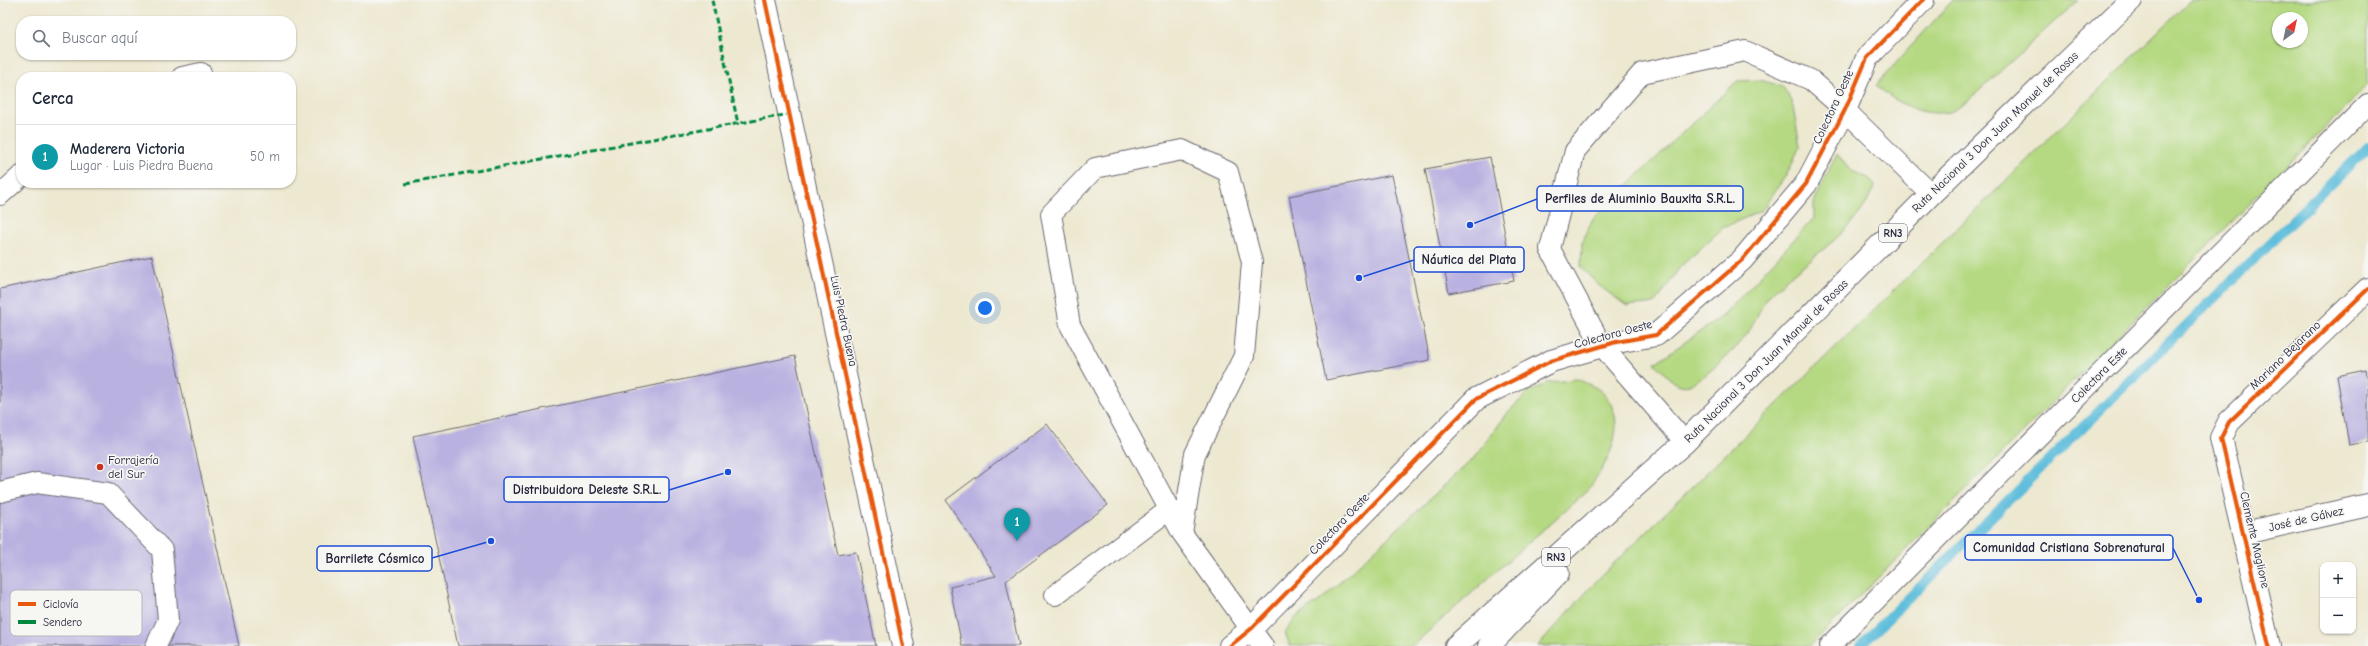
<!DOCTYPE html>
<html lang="es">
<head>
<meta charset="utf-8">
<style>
	:root { --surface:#fff; --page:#f2f2f3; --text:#1f2937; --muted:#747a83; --line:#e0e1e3; --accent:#d93025 }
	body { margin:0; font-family:"Comic Neue",sans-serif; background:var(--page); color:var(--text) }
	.controls { position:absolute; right:12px; bottom:12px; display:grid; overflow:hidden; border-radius:8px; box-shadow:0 1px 3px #0004 }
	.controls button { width:36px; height:36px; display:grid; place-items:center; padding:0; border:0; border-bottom:1px solid var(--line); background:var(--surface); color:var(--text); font:20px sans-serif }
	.compass { position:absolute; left:2272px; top:12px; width:36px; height:36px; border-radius:50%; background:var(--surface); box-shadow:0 1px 3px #0004; rotate:33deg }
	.you { position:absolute; left:985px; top:308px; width:14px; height:14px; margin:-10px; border:3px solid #fff; border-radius:50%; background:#1a73e8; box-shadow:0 0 0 6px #1a73e833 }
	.badge { display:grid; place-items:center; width:26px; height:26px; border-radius:50%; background:var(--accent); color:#fff; font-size:13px; font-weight:700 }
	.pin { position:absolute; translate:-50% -33px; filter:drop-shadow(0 1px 2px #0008) }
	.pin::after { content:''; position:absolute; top:21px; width:14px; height:12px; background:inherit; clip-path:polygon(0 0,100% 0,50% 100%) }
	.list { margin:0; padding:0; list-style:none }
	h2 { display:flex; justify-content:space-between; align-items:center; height:52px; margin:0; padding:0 16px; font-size:17px }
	h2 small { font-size:13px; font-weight:400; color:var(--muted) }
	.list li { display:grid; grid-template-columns:26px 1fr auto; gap:12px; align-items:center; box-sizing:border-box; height:64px; padding:0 16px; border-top:1px solid var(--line) }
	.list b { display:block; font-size:15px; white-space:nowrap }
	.list p { margin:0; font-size:13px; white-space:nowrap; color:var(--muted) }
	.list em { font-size:13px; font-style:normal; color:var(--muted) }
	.icon { flex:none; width:22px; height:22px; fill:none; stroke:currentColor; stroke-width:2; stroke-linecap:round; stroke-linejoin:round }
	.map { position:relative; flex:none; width:2368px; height:646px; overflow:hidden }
	.search { position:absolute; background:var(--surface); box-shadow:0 1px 3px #0004; left:16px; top:16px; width:280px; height:44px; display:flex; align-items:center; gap:10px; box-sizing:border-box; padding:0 14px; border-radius:16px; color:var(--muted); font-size:15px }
	.panel { position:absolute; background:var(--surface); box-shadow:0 1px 3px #0004; left:16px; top:72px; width:280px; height:116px; border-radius:16px }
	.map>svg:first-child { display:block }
	.green { fill:#b5d982; stroke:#6c7e5e; fill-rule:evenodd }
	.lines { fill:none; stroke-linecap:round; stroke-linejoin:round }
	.stream { stroke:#5dbddb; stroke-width:10 }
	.building { fill:#b9b1e0 }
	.service-casing { stroke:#69676f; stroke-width:22 }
	.minor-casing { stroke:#69676f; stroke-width:24 }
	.trunk-casing { stroke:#69676f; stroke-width:24 }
	.service { stroke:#fff; stroke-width:20 }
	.minor { stroke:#fff; stroke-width:22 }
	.trunk { stroke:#fff; stroke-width:22 }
	.quiet { stroke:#00873e; stroke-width:3; stroke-dasharray:6 3; stroke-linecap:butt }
	.cycleway-casing { stroke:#f6f6f2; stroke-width:6 }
	.cycleway { stroke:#e8590c; stroke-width:4 }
	.poi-dot { fill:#c8321e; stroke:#f6f6f2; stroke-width:1.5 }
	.labels { text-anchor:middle; stroke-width:3.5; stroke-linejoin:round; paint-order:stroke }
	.shield { fill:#f6f6f2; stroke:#626272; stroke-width:1 }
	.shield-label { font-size:11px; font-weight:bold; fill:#22223b }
	.street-label { font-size:12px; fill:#22223b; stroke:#f6f6f2 }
	.poi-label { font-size:12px; fill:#22223b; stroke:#f6f6f2; text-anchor:start }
	.key { fill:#f6f6f2; stroke:#b6b6bb; stroke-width:1 }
	.key-label { font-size:11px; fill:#22223b }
	.leader { fill:none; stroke:#1d4ed8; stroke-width:1.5 }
	.callout-dot { fill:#1d4ed8; stroke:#f6f6f2; stroke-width:1.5 }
	.callout { fill:#f6f6f2; stroke:#1d4ed8; stroke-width:1.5 }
	.callout-label { font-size:13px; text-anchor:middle; font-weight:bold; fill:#22223b }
</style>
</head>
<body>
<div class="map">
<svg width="2368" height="646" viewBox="0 0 2368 646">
	<rect width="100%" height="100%" fill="#f6f6f2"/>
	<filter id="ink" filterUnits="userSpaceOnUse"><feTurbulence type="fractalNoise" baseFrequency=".025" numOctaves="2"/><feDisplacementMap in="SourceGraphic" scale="8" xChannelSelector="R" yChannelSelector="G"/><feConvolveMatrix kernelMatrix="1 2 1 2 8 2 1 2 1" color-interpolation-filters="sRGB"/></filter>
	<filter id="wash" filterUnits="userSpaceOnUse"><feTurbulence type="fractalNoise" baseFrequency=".012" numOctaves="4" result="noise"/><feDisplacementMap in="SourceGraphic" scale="16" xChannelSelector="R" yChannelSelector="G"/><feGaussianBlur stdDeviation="0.9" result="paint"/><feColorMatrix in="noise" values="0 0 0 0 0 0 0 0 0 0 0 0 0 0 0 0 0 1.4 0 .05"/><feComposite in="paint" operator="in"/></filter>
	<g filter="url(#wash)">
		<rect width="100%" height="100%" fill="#ede8d0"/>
		<!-- green -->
		<path class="green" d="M1953,0H2078L1968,101C1963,104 1956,110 1949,112C1922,117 1895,103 1876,85Z
			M2191,0H2368V85L1810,646H1538L1601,576ZM2278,18H2302V42H2278Z
			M1760,80L1782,86L1792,101L1800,146L1787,174L1761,211L1724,227L1680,267L1656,303L1627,306L1598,285L1581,267L1582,243L1593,218L1737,81Z
			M1837,154L1850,170L1868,178L1875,184C1859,234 1803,259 1769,296C1760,306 1756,321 1748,333C1738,346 1704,380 1689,385C1675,389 1664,372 1655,363L1724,315L1814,218V200Z
			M1577,379C1585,383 1598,387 1604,394C1630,424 1608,462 1589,489L1412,646H1290L1285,633L1296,617L1322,599L1475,457L1509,411L1528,393L1547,383Z"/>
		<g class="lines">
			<!-- stream -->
			<path class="stream" d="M1860,646L2368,147"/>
		</g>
		<g id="blocks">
			<!-- building -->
			<path class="building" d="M1490,157L1514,281L1449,293L1425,169Z
				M1392,175L1430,360L1326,380L1289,196Z
				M152,256L239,646H0V289Z
				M795,356L838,555L856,552L876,646H458L413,436Z
				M2365,370L2368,385V442L2349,445L2337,376Z
				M1047,424L1108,505L1006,581L1019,646H962L950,587L996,576L946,500Z"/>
		</g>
	</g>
	<g filter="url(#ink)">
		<use href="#blocks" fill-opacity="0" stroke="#69676f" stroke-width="1"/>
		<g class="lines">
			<!-- service casing -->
			<g class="service-casing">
				<path id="service" d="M182,77L201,73
					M0,195L21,176
					M1685,442L1602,346L1550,249L1575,151L1642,73L1745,51L1811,80L1845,110L1931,194
					M0,492L37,483L108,493L162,550L168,620L156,646
					M1182,533L1195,454L1244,356L1252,262L1228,172L1182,150L1095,168L1051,214L1070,325L1182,533L1263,646
					M1055,595L1170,509
					M1830,646L2368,104"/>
			</g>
			<!-- minor casing -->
			<g class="minor-casing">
				<path id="minor" d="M765,0L903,646
					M2244,533L2368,505
					M1230,646L1251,629L1476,399L1551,361L1616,342L1656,335L1742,260L1806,184L1845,110L1867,58L1923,0
					M2269,646L2221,438L2229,422L2368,289"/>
			</g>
			<!-- trunk casing -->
			<g class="trunk-casing">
				<path id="trunk" d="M1456,646L1685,442L1931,194L2131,0
					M1489,646L1558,573"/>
			</g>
			<!-- service -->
			<use href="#service" class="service"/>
			<!-- minor -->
			<use href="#minor" class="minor"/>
			<!-- trunk -->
			<use href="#trunk" class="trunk"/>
			<!-- quiet -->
			<path class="quiet" d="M712,0L738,124
				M405,184L790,114"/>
			<!-- cycleway casing -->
			<g class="cycleway-casing">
				<path id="cycleway" d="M765,0L903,646
					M1230,646L1251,629L1476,399L1551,361L1616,342L1656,335L1742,260L1806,184L1845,110L1867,58L1923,0
					M2269,646L2221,438L2229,422L2368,289"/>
			</g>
			<!-- cycleway -->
			<use href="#cycleway" class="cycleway"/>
		</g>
	</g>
	<!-- markers -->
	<circle class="poi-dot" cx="100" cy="467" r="4"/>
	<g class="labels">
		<!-- shield labels -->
		<g class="shield">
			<rect x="1879" y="224" width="28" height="18" rx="3"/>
			<rect x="1542" y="548" width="28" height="18" rx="3"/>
		</g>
		<g class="shield-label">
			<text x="1893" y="237">RN3</text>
			<text x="1556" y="561">RN3</text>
		</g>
		<!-- street labels -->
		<g class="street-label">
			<text transform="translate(1833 107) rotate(-65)" y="4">Colectora Oeste</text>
			<text transform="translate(1995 132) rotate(-44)" y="4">Ruta Nacional 3 Don Juan Manuel de Rosas</text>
			<text transform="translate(844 321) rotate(78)" y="4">Luis Piedra Buena</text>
			<text transform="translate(1613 334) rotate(-15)" y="4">Colectora Oeste</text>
			<text transform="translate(2285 355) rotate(-44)" y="4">Mariano Bejarano</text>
			<text transform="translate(1766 361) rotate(-45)" y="4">Ruta Nacional 3 Don Juan Manuel de Rosas</text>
			<text transform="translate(2099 375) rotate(-45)" y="4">Colectora Este</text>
			<text transform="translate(2306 519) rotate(-13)" y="4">José de Gálvez</text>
			<text transform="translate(1339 524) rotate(-46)" y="4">Colectora Oeste</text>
			<text transform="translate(2255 540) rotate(77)" y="4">Clemente Maglione</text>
		</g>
		<!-- poi labels -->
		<g class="poi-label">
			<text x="108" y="464">Forrajería<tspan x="108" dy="14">del Sur</tspan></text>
		</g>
	</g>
	<!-- legend -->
	<rect x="10" y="590" width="132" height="46" rx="6" class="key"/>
	<rect x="18" y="602" width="18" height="4" fill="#e8590c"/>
	<rect x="18" y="620" width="18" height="4" fill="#00873e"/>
	<g class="key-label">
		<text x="43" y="608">Ciclovía</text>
		<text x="43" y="626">Sendero</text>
	</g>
	<!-- callouts -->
	<path class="leader" d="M1470 225L1537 199M1359 278L1414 260M728 472L669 490M2199 600L2173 548M491 541L432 558"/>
	<g class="callout-dot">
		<circle cx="1470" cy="225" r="4"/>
		<circle cx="1359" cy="278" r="4"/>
		<circle cx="728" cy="472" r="4"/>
		<circle cx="2199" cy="600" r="4"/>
		<circle cx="491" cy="541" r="4"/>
	</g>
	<g class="callout">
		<rect x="1537" y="186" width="206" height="25" rx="4"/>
		<rect x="1414" y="247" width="110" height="25" rx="4"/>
		<rect x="504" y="477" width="165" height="25" rx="4"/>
		<rect x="1965" y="535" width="208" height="25" rx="4"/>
		<rect x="317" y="546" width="115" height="25" rx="4"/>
	</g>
	<g class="callout-label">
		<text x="1640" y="203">Perfiles de Aluminio Bauxita S.R.L.</text>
		<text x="1469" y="264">Náutica del Plata</text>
		<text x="587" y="494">Distribuidora Deleste S.R.L.</text>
		<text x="2069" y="552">Comunidad Cristiana Sobrenatural</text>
		<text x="375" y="563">Barrilete Cósmico</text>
	</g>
</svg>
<div class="controls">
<button>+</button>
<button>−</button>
</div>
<svg class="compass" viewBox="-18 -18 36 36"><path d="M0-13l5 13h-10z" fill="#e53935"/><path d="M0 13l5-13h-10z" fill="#747a83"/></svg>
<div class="you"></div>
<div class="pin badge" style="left:1017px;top:541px;background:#0f9aa8">1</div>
<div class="search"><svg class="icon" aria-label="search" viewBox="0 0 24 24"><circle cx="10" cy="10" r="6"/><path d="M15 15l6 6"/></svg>Buscar aquí</div>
<section class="panel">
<h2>Cerca<small></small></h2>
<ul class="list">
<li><span class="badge" style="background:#0f9aa8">1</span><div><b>Maderera Victoria</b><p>Lugar · Luis Piedra Buena</p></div><em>50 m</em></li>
</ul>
</section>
</div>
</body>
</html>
